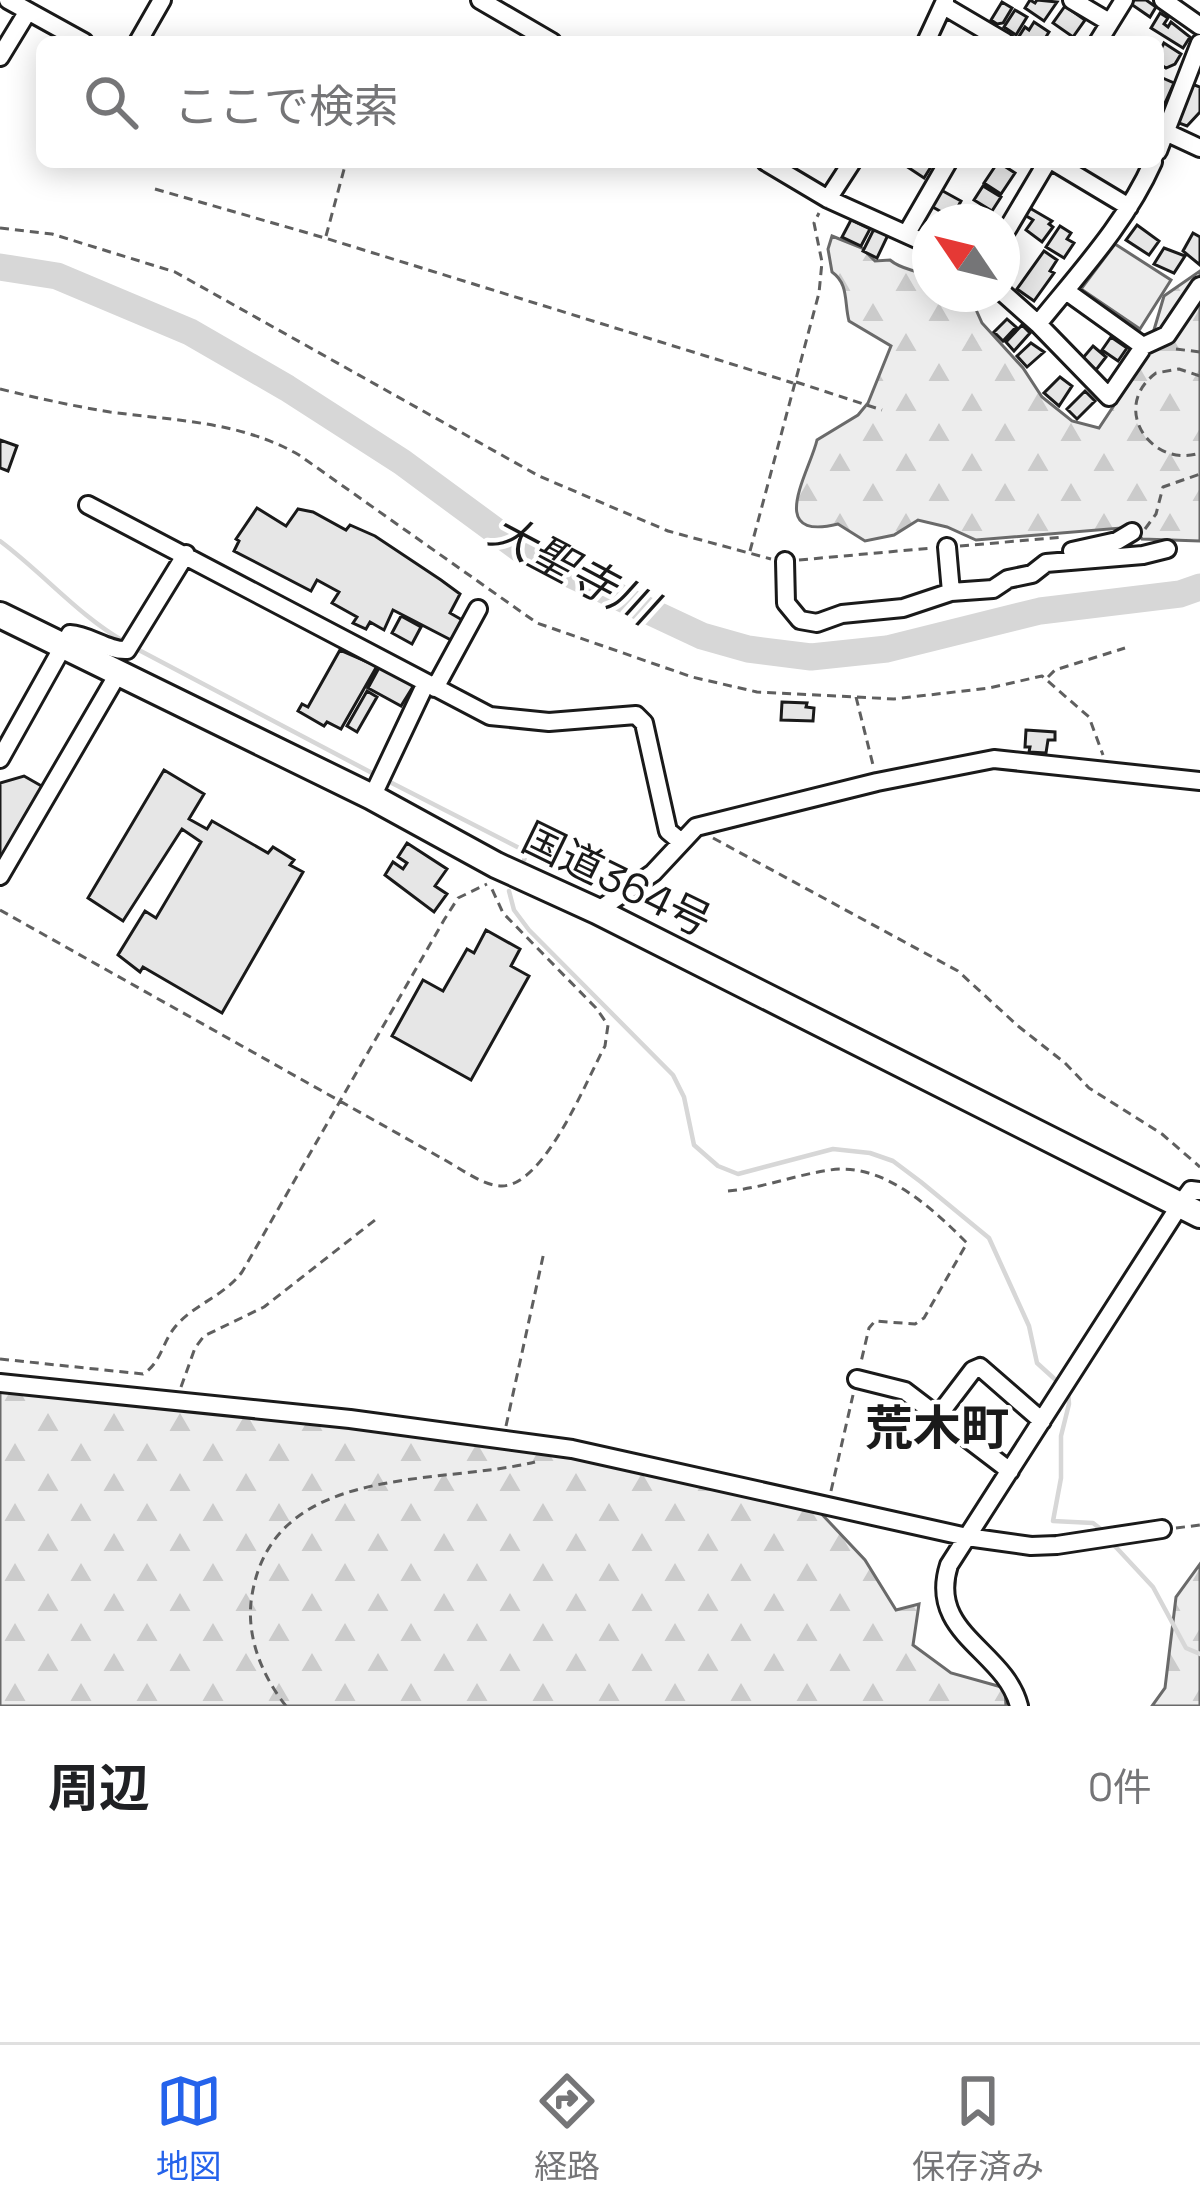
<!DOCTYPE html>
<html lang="ja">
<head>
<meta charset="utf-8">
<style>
	:root { --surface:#fff; --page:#f6f6f6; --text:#202124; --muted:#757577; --line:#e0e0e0; --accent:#2563eb }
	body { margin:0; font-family:"Space Grotesk","Noto Sans JP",sans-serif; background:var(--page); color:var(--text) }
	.compass { position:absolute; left:912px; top:204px; width:108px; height:108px; border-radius:50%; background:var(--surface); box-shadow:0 6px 30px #0003; rotate:305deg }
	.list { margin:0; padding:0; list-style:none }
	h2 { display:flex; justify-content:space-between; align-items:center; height:156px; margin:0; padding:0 48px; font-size:51px }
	h2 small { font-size:39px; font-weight:400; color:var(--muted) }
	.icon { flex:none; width:66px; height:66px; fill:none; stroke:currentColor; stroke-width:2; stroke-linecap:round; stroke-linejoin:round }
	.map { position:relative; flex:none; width:1200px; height:1706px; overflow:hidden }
	.search { position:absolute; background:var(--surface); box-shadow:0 6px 30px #0003; left:36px; right:36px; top:36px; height:132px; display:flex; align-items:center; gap:30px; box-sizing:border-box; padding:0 42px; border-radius:18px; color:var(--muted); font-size:45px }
	.sheet { height:336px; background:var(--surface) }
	nav { display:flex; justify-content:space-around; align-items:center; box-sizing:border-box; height:168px; border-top:3px solid var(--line); background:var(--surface); font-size:33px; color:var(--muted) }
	nav a { display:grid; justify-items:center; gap:6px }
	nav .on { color:var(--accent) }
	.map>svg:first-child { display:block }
	.built { fill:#ededed; stroke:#6a6a6a; stroke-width:3 }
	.forest { fill:url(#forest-firs); stroke:#6a6a6a; stroke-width:3 }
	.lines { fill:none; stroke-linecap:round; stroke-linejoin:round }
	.stream { stroke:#d7d7d7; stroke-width:4.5 }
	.river { stroke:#d7d7d7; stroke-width:27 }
	.building { fill:#e6e6e6; stroke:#1a1a1a; stroke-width:3 }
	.minor-casing { stroke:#1a1a1a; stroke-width:22 }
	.highway-casing { stroke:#1a1a1a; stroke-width:30 }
	.path { stroke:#5f5f5f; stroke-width:3; stroke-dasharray:9 6; stroke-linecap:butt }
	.minor { stroke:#fff; stroke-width:16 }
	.highway { stroke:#fff; stroke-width:24 }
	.labels { text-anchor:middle; stroke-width:9; stroke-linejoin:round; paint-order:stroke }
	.street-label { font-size:42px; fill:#1a1a1a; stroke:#fff }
	.water-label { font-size:45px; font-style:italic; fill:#1a1a1a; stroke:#fff }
	.quarter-label { font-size:48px; font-weight:bold; fill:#1a1a1a; stroke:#fff }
</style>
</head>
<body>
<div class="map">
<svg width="1200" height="1706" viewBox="0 0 1200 1706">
	<defs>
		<pattern id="forest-firs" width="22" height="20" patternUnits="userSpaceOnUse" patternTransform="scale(3)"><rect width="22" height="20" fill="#ededed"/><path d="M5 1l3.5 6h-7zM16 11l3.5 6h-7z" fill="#cbcbcb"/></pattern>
	</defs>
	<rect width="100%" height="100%" fill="#fff"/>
	<!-- built -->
	<path class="built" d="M1115,244L1171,280L1140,329L1081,289Z"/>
	<!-- forest -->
	<path class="forest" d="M832,236L862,248L875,261L890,260C903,271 917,269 930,278V294H957L973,303L982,323L1023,368L1042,397L1072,421L1099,428L1146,357L1164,296L1200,271V541L1142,539L1133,527L976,540L947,527L918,520L894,535L865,541L838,524C764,542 810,471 817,440L858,415L868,403L891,346L849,321C844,302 849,284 832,272L828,249Z
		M0,1392H50L304,1420L581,1458L816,1508L865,1560L896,1610L919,1604L913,1645L951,1673L1005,1688L1006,1706H0Z
		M1200,1564V1706H1152L1165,1688L1176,1597Z"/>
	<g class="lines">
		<!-- stream -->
		<path class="stream" d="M0,541C43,573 79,616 125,642
			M135,648L374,774
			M384,779L527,852L524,860
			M509,891L514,910L529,930L673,1075L684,1097L694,1145L718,1166L738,1174L833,1149L870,1153L893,1161L921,1182L989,1238L1029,1326L1037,1363L1059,1383
			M1068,1390L1069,1404L1061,1436V1478L1053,1521L1093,1523L1107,1534
			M1113,1544L1153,1587L1186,1648L1200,1654"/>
		<!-- river -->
		<path class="river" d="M0,267L57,276L190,332L287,388L402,462L527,554L702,636L748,649L811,657L887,649L1040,611L1180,594L1200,587"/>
	</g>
	<!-- building -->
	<path class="building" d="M1030,0L1035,3L1037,0L1057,2L1044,21L1025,8Z
		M1134,0H1146L1156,7L1150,17L1131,4Z
		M1002,2L1012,8L1003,23L997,24L991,20Z
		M1065,6L1085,20L1073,37L1053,23Z
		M1015,10L1027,17L1016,35L1004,27Z
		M1160,13L1168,18L1164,24L1168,27L1171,22L1190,37L1183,48L1151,28Z
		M1034,22L1049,32L1044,40L1047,42H1024L1018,38L1025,27L1029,30Z
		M1164,43L1181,54L1175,64L1166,68L1158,63V45L1162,47Z
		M1158,76L1174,83L1160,114H1158Z
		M1192,84L1200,87V112L1187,126L1176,122Z
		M900,162H934L924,178Z
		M998,162L1015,173L1001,194L984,183Z
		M983,186L1001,197L992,211L974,200Z
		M941,190L961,201L952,218L931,206Z
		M1028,207L1052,221L1049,224L1053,227L1042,242L1026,230L1033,220L1023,214Z
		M851,220L870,229L861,246L842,237Z
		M1137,225L1159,241L1149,255L1126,240Z
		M1060,226L1071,233L1067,239L1074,243L1064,258L1046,247Z
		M877,230L888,235L877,258L863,251L873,231Z
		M1193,233L1200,237V265L1183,251Z
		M1164,248L1185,256L1174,273L1154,264Z
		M1044,251L1057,260L1050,271L1054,273L1034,301L1017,289Z
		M1007,319L1016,327L1003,341L994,332Z
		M1022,325L1030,333L1014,351L1006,342Z
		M1111,337L1127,348L1118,361L1102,350Z
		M1031,343L1044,352L1027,367L1017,356Z
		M1093,346L1106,357L1096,370L1082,359Z
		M1060,377L1072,386L1059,406L1044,393Z
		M1085,391L1095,401L1077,419L1067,409Z
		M0,440L17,446L8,471L0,468Z
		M257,508L286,526L298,509L313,512L346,530L350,525L375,536L441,580L460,594L450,613L464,621L453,641L393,610L384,630L370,622L366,629L353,623L357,617L332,603L339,592L317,580L311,591L234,551L239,541L236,539Z
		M401,616L421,627L412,644L392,633Z
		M340,650L377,666L341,729L327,722L324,726L298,711L302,704L308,707Z
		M380,666L414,685L401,706L368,688Z
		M367,691L377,697L357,732L347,726Z
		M782,702L807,703L806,707L814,708L813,721L781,720Z
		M1026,730L1055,732V740H1048L1046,753L1029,752L1030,747H1025Z
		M164,770L204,794L189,819L207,829L212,821L268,853L273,847L294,860L290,865L303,872L222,1013L143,967L140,972L118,955L145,911L156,918L201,842L182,829L123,921L88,898Z
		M24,776L45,788L0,863V783Z
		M407,843L447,869L435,886L447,894L434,912L385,875L393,862L403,869L407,863L398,857Z
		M486,930L520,949L511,966L529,976L471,1080L392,1036L423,980L443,991L467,949L474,953Z"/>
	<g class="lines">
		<!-- minor casing -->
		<g class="minor-casing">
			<path id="minor" d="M8,0L84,42
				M480,0L552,42
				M1072,0L1109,22
				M1163,0L1200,26
				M944,6L1005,42
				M138,42L162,0
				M926,42L945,1
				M1098,42L1124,0
				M0,57L28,11
				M1159,129L1200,148
				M1158,151L1200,43
				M766,162L828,199L930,245
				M1054,162L1129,207
				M828,199L852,162
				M907,233L948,162
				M1002,238L1047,162
				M1002,292L1038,324C1079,273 1126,223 1153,162
				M1038,324L1109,397L1141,350L1140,344L1066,291
				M1141,347L1167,335L1200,286
				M88,505L490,716L549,722L636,715L644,723L668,831L680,841
				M947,547L951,592
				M1072,551L1117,541L1132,532
				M785,561L786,603L800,620L817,623L842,614L903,608L951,592L993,589L1008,579L1032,574L1046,563L1143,555L1167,549
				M435,688L478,609
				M0,759L70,634C90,635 107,651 127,650L186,554
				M372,797L426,683
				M0,876L119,672
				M597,911L653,873L696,827L877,782L994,759L1200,781
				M857,1379L905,1391L1010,1471
				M0,1383L350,1419L572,1449L967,1537L1031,1546L1057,1545L1162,1529
				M938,1416L973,1370L980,1367L1042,1421
				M1019,1706C1005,1650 927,1634 949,1565L1180,1205L1191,1190L1200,1191"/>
		</g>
		<!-- highway casing -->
		<g class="highway-casing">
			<path id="highway" d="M0,615L372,797L496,865L597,911L1200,1215"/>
		</g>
		<!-- path -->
		<path class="path" d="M155,189L325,238L793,383
			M0,228L52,234L175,272L539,476L668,531L771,559
			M326,236L346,162
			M1176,349L1200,352
			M1200,376L1179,369L1156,373C1109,408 1152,469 1200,453
			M796,382L882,410
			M0,389C37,398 73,406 110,412C176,421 240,421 299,455L537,623L692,677L757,692L894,699L989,688L1042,676L1089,717L1103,755
			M1145,529L1156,514L1163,487L1200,474
			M960,546L1064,537
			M750,551L819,293L822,262L814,223L819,213
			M799,560L932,548
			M1048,677L1055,670L1125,648
			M856,697L874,769
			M713,838L958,971L1018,1026L1065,1063L1089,1088L1162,1134L1200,1167
			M0,910L443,1159C460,1168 483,1186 502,1186C545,1185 586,1081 605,1046L608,1025L596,1008L503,913L491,887
			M728,1191C763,1188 795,1175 830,1170C883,1162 932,1208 967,1243L924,1318L915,1324L875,1321L869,1328L861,1362
			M0,1359L143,1374C161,1363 162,1343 175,1327C194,1304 223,1297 242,1272L444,920L458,898L487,884
			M181,1387L195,1348L204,1336L264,1307L375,1220
			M506,1426L544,1252
			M831,1491L853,1395
			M1176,1528L1200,1525
			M286,1706C262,1676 245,1635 252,1595C274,1462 437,1486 535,1462"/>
		<!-- minor -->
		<use href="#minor" class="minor"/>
		<!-- highway -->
		<use href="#highway" class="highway"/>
	</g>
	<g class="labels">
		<!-- street labels -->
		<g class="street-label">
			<text transform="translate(617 879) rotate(26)" y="15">国道364号</text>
		</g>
		<!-- water labels -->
		<g class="water-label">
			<text transform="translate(573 569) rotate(28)" y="16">大聖寺川</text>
		</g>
		<!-- quarter labels -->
		<g class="quarter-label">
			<text x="937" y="1445">荒木町</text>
		</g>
	</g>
</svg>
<svg class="compass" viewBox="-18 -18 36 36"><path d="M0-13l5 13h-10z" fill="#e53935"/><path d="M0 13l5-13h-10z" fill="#757577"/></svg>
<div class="search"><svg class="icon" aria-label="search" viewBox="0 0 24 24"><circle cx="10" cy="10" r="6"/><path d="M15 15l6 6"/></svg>ここで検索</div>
</div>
<section class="sheet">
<h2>周辺<small>0件</small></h2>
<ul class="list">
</ul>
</section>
<nav>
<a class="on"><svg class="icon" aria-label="map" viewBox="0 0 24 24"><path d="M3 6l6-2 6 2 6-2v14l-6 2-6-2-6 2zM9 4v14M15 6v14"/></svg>地図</a>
<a><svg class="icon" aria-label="directions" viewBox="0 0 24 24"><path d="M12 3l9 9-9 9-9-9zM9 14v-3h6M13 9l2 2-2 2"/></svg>経路</a>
<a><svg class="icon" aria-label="saved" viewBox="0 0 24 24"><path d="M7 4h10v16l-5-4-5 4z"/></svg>保存済み</a>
</nav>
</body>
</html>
